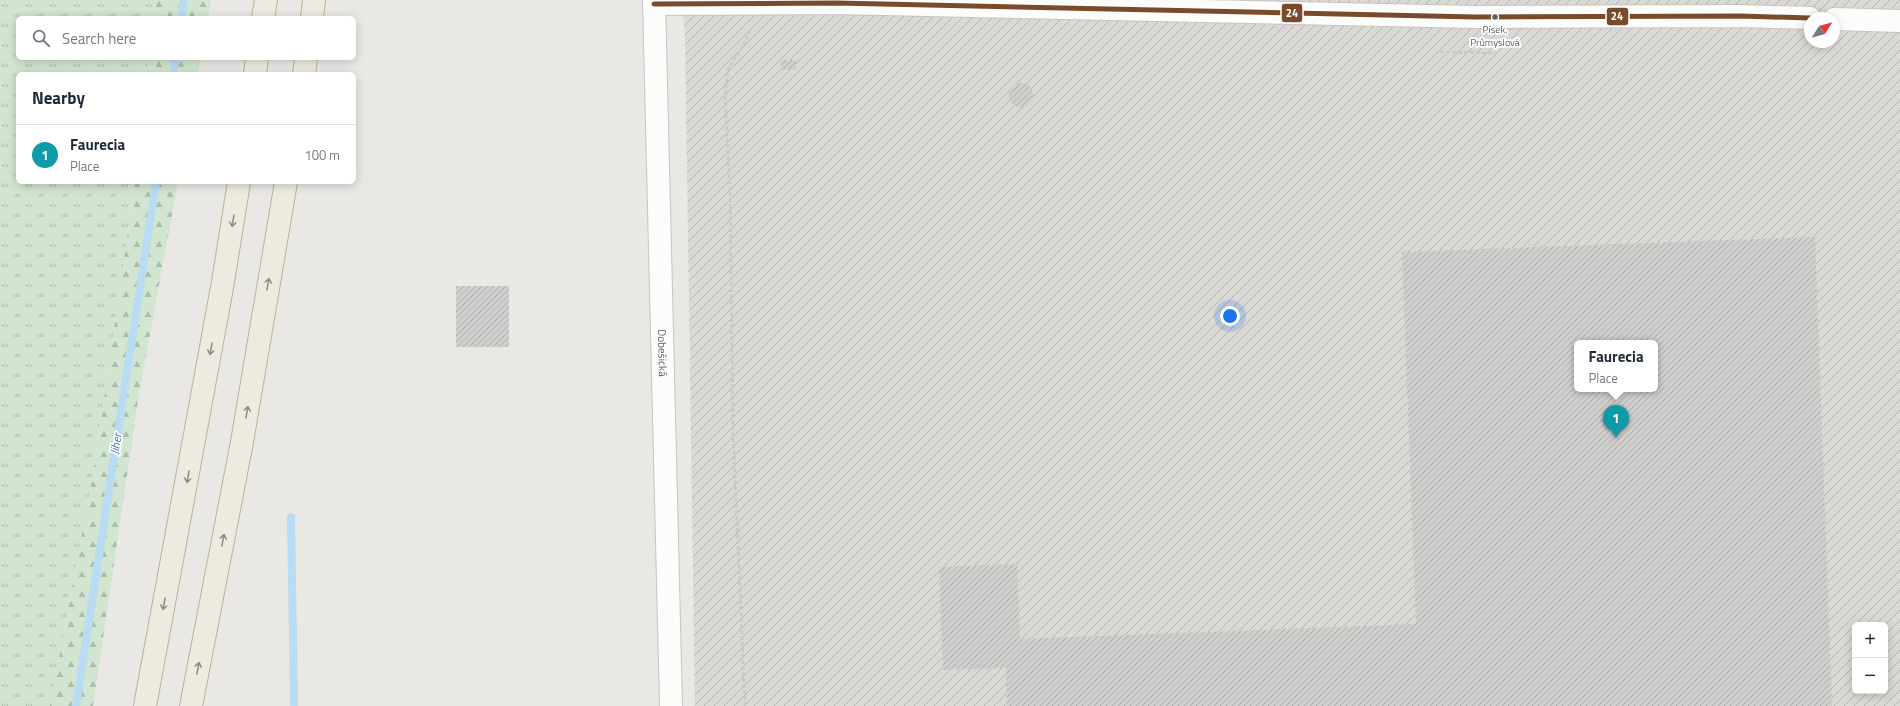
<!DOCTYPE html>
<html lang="en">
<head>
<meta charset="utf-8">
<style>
	:root { --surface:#fff; --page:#f2f2f3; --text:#1f2937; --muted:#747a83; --line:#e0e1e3; --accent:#8c8e8f }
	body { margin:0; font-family:"Titillium Web",sans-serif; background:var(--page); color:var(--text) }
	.controls { position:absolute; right:12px; bottom:12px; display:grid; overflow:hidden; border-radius:6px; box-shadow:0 2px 10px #0003 }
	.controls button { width:36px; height:36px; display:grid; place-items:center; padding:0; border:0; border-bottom:1px solid var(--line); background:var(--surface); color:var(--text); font:20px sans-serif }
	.compass { position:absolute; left:1804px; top:12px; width:36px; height:36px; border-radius:50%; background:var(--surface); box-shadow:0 2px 10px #0003; rotate:53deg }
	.you { position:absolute; left:1230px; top:316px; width:14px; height:14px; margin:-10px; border:3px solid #fff; border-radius:50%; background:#1a73e8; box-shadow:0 0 0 6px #1a73e833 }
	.badge { display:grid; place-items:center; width:26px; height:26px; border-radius:50%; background:var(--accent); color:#fff; font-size:13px; font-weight:700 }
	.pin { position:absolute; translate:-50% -33px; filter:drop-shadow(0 1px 2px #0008) }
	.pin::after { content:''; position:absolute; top:21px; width:14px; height:12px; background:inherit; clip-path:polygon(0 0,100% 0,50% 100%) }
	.popup { position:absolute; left:1574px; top:340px; width:84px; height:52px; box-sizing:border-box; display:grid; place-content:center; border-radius:6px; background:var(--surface); filter:drop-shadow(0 1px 3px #0005); font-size:13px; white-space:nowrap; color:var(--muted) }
	.popup b { font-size:15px; color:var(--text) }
	.popup::after { content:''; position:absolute; left:50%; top:100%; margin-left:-8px; border:8px solid transparent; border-top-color:var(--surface) }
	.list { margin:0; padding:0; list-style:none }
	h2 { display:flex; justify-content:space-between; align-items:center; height:52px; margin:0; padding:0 16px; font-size:17px }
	h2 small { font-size:13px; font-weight:400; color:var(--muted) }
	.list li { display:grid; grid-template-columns:26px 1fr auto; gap:12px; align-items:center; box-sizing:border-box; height:60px; padding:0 16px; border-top:1px solid var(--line) }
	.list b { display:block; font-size:15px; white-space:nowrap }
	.list p { margin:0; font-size:13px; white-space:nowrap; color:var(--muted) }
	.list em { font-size:13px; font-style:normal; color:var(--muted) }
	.icon { flex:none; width:22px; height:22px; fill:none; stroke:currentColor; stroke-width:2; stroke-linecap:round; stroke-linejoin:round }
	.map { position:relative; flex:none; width:1900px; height:706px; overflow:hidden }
	.search { position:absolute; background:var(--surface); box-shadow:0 2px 10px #0003; left:16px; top:16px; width:340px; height:44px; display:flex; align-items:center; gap:10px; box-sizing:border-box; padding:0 14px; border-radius:6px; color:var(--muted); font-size:15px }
	.panel { position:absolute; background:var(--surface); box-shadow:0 2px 10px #0003; left:16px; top:72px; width:340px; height:112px; border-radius:6px }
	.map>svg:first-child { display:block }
	.industrial { fill:url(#industrial-furrows); fill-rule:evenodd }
	.grass { fill:url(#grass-tufts) }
	.forest { fill:url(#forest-firs) }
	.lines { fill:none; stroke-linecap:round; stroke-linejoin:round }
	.stream { stroke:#b9dbf3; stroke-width:8 }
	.building { fill:url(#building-hatch); fill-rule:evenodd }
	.minor-casing { stroke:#c5c5c5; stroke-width:24 }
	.highway-casing { stroke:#beb194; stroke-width:24 }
	.path { stroke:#c5c9c7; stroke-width:2.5; stroke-dasharray:4 2; stroke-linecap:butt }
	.minor { stroke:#fcfcfb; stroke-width:22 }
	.highway { stroke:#edeae0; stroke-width:22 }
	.bus-1-casing { stroke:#fff; stroke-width:8 }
	.bus-1 { stroke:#7a4b2a; stroke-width:5 }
	.oneway { stroke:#8d8e8d }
	.bus-dot { fill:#5a5d61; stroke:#fff; stroke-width:1.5 }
	.labels { text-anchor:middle; stroke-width:3.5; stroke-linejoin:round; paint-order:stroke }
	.bus-label { font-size:10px; fill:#5a5d61; stroke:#fff }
	.street-label { font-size:11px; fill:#5a5d61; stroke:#fff }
	.water-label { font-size:12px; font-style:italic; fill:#4276aa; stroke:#fff }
	.line-badge { stroke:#fff; stroke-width:1.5 }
	.badge-label { font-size:11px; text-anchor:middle; font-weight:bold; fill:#fff }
</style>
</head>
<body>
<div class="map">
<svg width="1900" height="706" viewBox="0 0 1900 706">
	<defs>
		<pattern id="industrial-furrows" width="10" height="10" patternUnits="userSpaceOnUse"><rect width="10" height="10" fill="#dad9d5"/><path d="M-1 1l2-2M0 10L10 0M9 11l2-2" fill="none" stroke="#b4b3b0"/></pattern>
		<pattern id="grass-tufts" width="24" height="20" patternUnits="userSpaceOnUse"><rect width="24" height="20" fill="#d2e5d0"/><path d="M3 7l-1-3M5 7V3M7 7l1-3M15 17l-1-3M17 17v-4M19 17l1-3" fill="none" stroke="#adbdac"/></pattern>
		<pattern id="forest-firs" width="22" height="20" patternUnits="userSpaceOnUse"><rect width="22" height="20" fill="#d2e5d0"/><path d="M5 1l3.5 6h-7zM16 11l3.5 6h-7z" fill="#adbdac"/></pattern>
		<pattern id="building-hatch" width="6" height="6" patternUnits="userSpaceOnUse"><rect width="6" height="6" fill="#d0cfcd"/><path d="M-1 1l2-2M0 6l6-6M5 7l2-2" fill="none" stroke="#acabaa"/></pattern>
	</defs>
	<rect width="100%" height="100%" fill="#e9e8e4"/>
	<!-- industrial -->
	<path class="industrial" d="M682,0H1900V706H695L685,37ZM1810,18H1834V42H1810ZM1577,343H1655V389H1577ZM1855,625H1885V691H1855Z"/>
	<!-- grass -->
	<path class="grass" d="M0,0H155L153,18H18V58H148L146,74H18V182H135L94,469L50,706H0Z"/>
	<!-- forest -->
	<path class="forest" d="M155,0H211L208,18H153Z
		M148,58H201L198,74H146Z
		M135,182H178L139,394L93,706H50L94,469Z"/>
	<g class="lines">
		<!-- stream -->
		<path class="stream" d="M181,18L184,0
			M173,74L175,58
			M291,517L294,706
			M76,706L156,182"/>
	</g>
	<!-- building -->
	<path class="building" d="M781,60H796V69L781,70Z
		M1009 95a12 12 0 1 1 24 0a12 12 0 1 1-24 0Z
		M1815,237L1832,706H1007L1006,668L943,670L939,567L1017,564L1020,639L1416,624L1402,252ZM1577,343H1655V389H1577Z
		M456,286H509V347H456Z"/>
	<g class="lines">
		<!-- minor casing -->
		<g class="minor-casing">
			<g id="minor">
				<path id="s1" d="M654,0L671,706"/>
				<path d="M654,4L836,3L1475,17L1740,16L1810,18"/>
				<path d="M1834,19L1900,21"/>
			</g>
		</g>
		<!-- highway casing -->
		<g class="highway-casing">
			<path id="highway" d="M263,18L266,0
				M312,18L314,0
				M255,74L257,58
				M304,74L306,58
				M145,706L223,282L239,182
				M191,706L242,442L286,182"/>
		</g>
		<!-- path -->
		<path class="path" d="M1440,52L1495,53
			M745,706L733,429L730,189L725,99L728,69L743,46L750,29"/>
		<!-- minor -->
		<use href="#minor" class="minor"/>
		<!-- highway -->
		<use href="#highway" class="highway"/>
		<!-- bus-1 casing -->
		<g class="bus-1-casing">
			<path id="bus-1" d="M654,4L836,3L1475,17L1740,16L1810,18"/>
		</g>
		<!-- bus-1 -->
		<use href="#bus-1" class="bus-1"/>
	</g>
	<!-- one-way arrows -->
	<defs><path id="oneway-shaft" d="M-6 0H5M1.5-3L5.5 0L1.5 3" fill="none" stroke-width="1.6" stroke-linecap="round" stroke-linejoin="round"/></defs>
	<g class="oneway">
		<use href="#oneway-shaft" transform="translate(233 221) rotate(99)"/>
		<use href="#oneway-shaft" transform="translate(268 284) rotate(-80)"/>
		<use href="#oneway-shaft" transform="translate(211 349) rotate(100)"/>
		<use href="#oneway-shaft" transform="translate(247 412) rotate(-80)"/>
		<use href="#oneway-shaft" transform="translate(188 477) rotate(100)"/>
		<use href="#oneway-shaft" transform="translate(223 540) rotate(-79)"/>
		<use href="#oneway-shaft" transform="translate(164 604) rotate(100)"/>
		<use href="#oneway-shaft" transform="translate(198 668) rotate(-79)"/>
	</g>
	<!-- markers -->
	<circle class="bus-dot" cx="1495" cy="17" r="3.5"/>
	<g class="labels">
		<!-- bus labels -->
		<g class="bus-label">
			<text x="1495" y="33">Písek,<tspan x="1495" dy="13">Průmyslová</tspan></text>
		</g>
		<!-- street labels -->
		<g class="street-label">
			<text dy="4" stroke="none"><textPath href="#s1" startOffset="353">Dobešická</textPath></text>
		</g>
		<!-- water labels -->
		<g class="water-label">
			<text transform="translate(116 444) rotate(-81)" y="4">Jiher</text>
		</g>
	</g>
	<g class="line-badge">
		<rect x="1281" y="3" width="22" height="20" rx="4" fill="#7a4b2a"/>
		<rect x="1606" y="7" width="23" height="19" rx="4" fill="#7a4b2a"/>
	</g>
	<g class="badge-label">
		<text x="1292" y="17">24</text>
		<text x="1617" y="20">24</text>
	</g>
</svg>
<div class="controls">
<button>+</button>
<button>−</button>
</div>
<svg class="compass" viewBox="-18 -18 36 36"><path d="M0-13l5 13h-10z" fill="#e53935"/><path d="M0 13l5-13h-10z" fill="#747a83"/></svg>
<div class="you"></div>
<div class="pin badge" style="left:1616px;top:438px;background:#0f9aa8">1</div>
<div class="popup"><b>Faurecia</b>Place</div>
<div class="search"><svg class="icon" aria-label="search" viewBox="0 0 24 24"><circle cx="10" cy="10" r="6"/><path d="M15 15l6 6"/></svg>Search here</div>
<section class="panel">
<h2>Nearby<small></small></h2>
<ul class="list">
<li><span class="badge" style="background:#0f9aa8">1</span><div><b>Faurecia</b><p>Place</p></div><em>100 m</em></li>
</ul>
</section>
</div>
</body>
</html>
